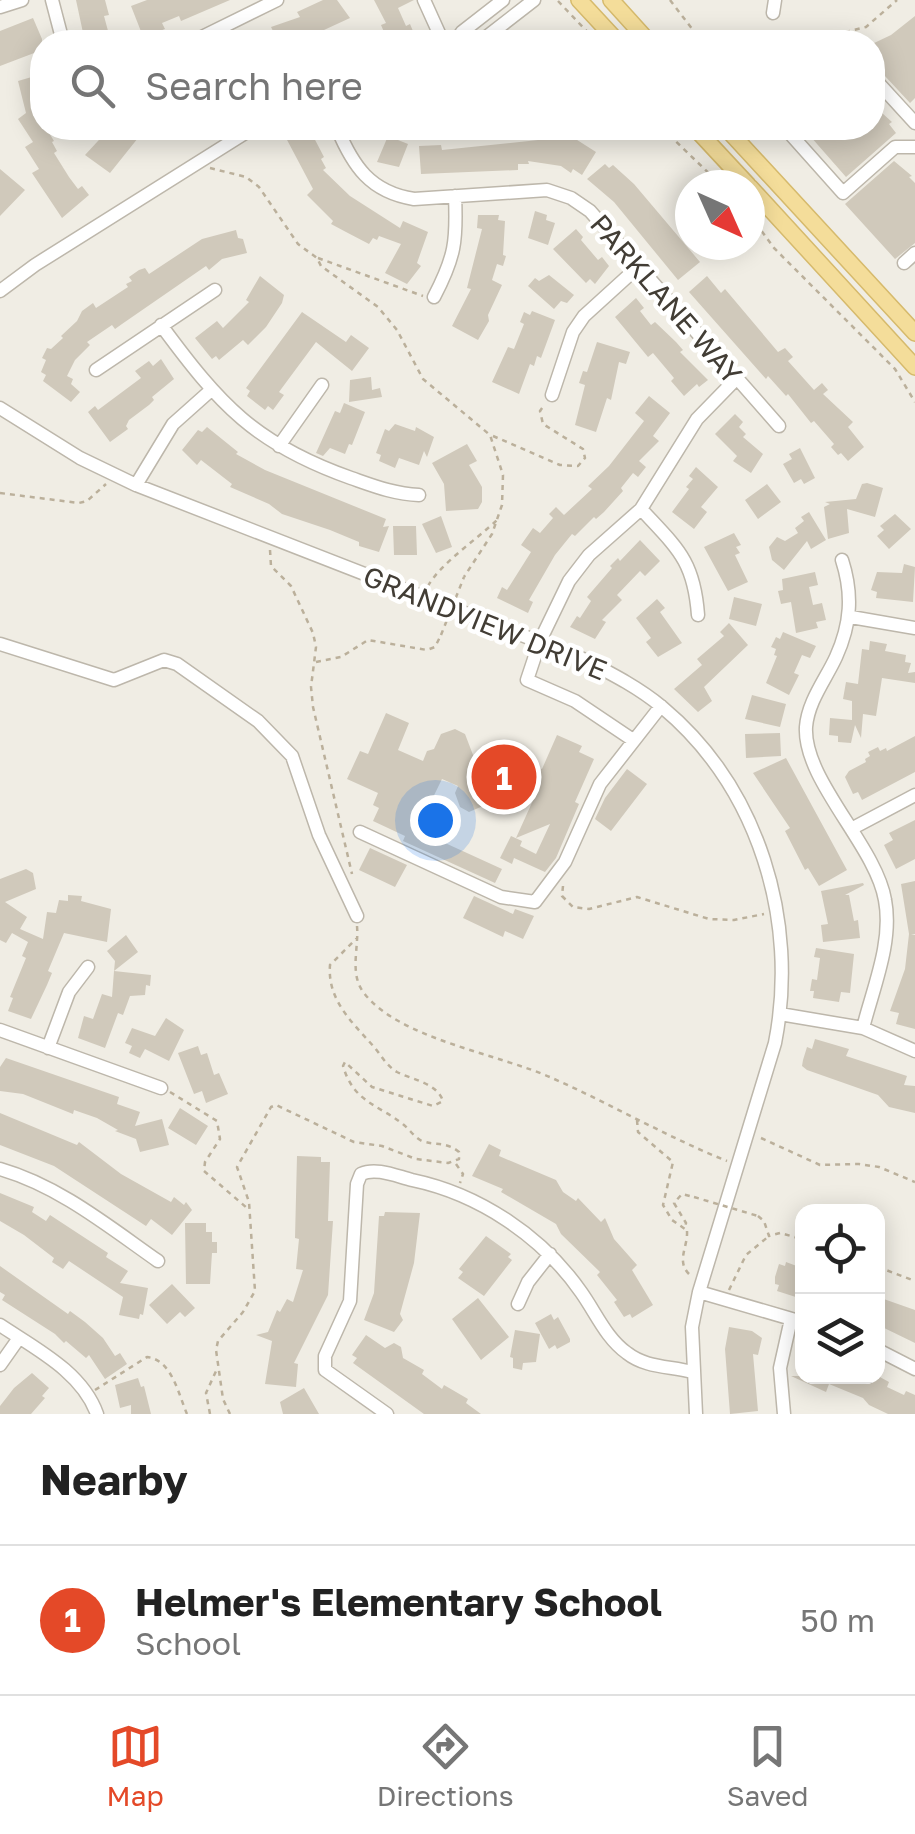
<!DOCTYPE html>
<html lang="en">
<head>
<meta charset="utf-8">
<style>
	:root { --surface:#fff; --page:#f2f2f2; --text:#222; --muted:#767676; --line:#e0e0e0; --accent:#e44928 }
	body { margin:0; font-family:"Golos Text",sans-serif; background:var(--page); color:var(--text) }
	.controls { position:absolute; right:30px; bottom:30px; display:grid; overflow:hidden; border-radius:20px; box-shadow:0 5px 25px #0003 }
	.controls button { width:90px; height:90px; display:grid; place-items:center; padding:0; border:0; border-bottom:2px solid var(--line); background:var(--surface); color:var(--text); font:50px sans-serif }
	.compass { position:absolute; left:675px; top:170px; width:90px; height:90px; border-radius:50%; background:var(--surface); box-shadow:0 5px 25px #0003; rotate:135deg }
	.you { position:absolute; left:435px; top:820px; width:35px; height:35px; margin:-25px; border:8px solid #fff; border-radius:50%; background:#1a73e8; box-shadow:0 0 0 15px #1a73e833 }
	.badge { display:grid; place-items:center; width:65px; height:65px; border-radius:50%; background:var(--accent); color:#fff; font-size:32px; font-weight:700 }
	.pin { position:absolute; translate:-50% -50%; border:5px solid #fff; box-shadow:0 2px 10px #0006 }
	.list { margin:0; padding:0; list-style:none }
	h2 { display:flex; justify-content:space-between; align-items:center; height:130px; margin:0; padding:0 40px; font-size:42px }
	h2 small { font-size:32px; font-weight:400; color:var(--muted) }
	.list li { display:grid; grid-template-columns:65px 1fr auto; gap:30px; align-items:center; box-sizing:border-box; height:150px; padding:0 40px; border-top:2px solid var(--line) }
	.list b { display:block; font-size:38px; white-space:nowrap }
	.list p { margin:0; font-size:32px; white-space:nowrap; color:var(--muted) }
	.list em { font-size:32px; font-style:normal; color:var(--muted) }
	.icon { flex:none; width:55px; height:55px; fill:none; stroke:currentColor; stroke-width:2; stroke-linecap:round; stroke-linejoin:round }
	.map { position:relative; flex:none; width:915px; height:1414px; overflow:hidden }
	.search { position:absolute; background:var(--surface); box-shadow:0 5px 25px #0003; left:30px; right:30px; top:30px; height:110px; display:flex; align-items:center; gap:25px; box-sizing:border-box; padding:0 35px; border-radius:40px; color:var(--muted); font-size:38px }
	.sheet { height:280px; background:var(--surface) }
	nav { display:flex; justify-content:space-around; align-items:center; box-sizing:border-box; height:140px; border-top:2px solid var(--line); background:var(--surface); font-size:28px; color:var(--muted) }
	nav a { display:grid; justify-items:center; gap:5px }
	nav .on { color:var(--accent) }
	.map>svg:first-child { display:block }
	.building { fill:#d0c9bb }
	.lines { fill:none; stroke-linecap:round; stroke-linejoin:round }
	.minor-casing { stroke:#bdb7ab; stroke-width:15 }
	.major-casing { stroke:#d6ba6c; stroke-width:18 }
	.path { stroke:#bbb09b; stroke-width:2.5; stroke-dasharray:5 5; stroke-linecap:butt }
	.minor { stroke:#fff; stroke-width:12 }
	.major { stroke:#f4dd9a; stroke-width:15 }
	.path-bridge { stroke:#bbb09b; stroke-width:2.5; stroke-dasharray:5 5; stroke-linecap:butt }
	.labels { text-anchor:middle; stroke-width:9; stroke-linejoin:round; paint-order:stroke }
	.street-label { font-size:28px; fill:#423d35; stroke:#fff }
</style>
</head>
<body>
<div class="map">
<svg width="915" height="1414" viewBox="0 0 915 1414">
	<rect width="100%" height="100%" fill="#f0ede4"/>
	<!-- building -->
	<path class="building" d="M76,0H105L109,15L104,16L111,42H85Z
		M147,0H230L181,21L179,16L162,23L165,29L152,34L151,30L142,34L131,6Z
		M323,0H337L350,18L298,42H248L273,31L271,27L300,17L297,12Z
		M374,0H414L398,8L406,26L410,24L415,36L400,42H382L378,35L384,32L381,25L386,23Z
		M915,16V98L910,103L872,62V44L891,35Z
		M33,18L42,39V50L0,66V31Z
		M42,74V97L35,99L42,111V128H46L54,141L52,142L57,151L54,153L69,177L78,189L82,186L89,195L62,218L32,173L39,169L25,147L33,142L18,119L26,113L18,81Z
		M872,104L892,122L889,124L896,133L846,177L803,128H872Z
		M110,128H127L138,138L110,173L85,155Z
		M304,128H324L312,134L324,157L321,159L326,168L323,170L350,196L400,228L403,221L428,232L417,263L421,266L407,284L385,273L401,244L379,236L377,240L373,238L369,244L346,232L331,224L333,221L307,195L313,189L286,138Z
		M540,129L553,132L552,136L574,138L596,152L582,175L573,169L571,173L561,166L528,161L529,164H518V170L421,174L419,146L441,145L442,150L538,140Z
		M388,136L408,144L399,167L377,162Z
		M894,161L912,176L909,177L915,183V243L895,259L845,204Z
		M605,164L609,168L613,165L634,184L700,262L678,280L614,202L587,179Z
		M0,169L25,190L0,216Z
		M535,211L547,215L546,220L555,223L548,245L528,238Z
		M478,215H499L498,220L505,221L503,255L506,256L503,266L497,264L492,280L502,285L488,315L489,321L478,340L452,326L471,289L467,288L482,229L477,228Z
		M576,229L583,237L581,240L598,260L602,257L609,266L595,284L590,279L586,283L553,249Z
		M236,230L238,238L243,239L247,253L222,259L209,270L206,266L122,324L115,329L112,325L87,342L90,345L75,360L67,376L73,379L71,384L80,392L71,402L43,381L46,375L41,372L46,360L42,358L47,348L51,349L63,338L61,336L77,321L82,311L93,303L96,308L128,287L126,284L132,281L129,277L139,270L145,268L149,274L202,239Z
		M549,275L574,295L567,303L561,301L554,309L528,286L535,278L539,281Z
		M260,276L284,295L282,303L266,327L248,345L243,340L219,360L216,356L212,359L195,338L217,321L223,328L249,302L246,300Z
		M707,276L721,293L725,289L778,352L785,348L793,357L788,361L814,390L822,383L828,390L823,394L853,422L848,427L864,447L848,461L841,453L838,455L831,447L834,444L814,421L811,423L788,394L786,396L768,376L766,379L689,292Z
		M636,298L644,308L640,311L651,325L655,322L676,342L683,350L680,352L708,380L699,387L697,384L684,396L671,381L674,378L653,353L648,357L615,317Z
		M532,311L555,320L541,358L537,356L534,366L530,364L519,394L492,382L508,347L514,349L524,324L520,322L524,312L530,315Z
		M302,312L346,342L351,335L369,348L352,371L316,342L279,392L284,395L273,410L268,406L265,410L247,396L250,391L246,388Z
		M597,342L630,352L626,364L619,362L611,400L607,398L596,432L575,425L585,385L579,383L583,371L587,372Z
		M161,359L174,379L152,397L154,400L149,405L129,420L126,426L128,429L110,442L88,412L95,406L98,410L141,378L135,371L149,361L153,366Z
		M371,377L372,390L380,388L382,397L349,402L350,380Z
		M649,396L670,413L653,436L659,441L639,461L646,467L638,477L633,473L621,488L623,491L604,512L596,519L594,517L575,536L572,534L555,555L529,600L533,602L528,613L497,598L502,587L507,590L531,552L521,545L533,528L540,533L553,518L549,514L556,507L564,515L592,489L588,486L609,466L644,421L635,413Z
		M344,403L365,412L352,445L349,444L345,454L330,448L323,456L316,453L335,411L340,413Z
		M735,414L743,422L739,427L746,434L743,437L763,454L751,473L733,461L737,456L715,434Z
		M395,424L415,431L416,427L434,437L427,457L424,451L419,465L399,458L395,468L379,461L381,455L376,453L385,429L389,431Z
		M207,427L238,452L236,454L265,470L386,519L383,527L389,526L379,552L359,546V542L330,530L282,514L269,504L230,487L232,484L201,460L197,465L182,450L198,430L202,432Z
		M467,444L477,461L469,465L482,487V502L478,509L446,511L444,484L432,463Z
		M800,448L815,478L804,484L801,479L794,483L783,464L792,459L789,454Z
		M696,467L718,487L701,507L707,512L694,529L672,512L689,489L686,487L693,479L689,476Z
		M867,483L883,488L875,517L847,509L849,533L828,539L824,507L830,504L825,502L856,499L862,484Z
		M767,484L781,502L758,519L745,500Z
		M809,512L826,540L811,549L807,541L784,570L772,560L769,547L777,537L785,541L798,533L795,528L804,521L801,517Z
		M895,514L911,529L889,549L877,536L884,530L880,526Z
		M441,516L452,547L436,553L422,524Z
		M393,526H416L417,555H394Z
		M734,533L741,545L736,547L740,553L735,555L748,582L728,591L704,547Z
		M640,540L660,561L645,576L640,571L617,595L622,600L602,620L606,622L595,639L570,627L577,616L580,618L591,601L587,597L612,568L610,566L618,558L620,561Z
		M904,564L915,567L913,602L876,598L877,592L871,590L877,572L902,573Z
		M815,572L818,585L809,587L813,605L822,603L826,620L816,622L818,628L796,633L791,602L781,604L778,591L783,590L782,579Z
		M734,597L762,604L756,626L729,619Z
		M657,599L665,608L660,612L682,643L658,657L646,642L651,638L636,618Z
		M729,623L748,645L704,687L712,701L698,712L674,689L702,665L697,659L724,636L720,632Z
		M783,632L816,646L810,658L802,655L794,673L799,675L789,695L766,683L777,656L774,655L776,649L771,647L776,637L780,639Z
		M870,641L887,644L885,651L906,655L905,662L911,663L908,673L915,672V683L882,678L876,716L863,714L861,738L855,725L851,743L838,742V736L829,735L830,718L852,720V701L843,699L846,682L858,684L862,649L869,650Z
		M752,695L786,704L780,727L745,719Z
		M386,713L409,723L398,750L423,761L427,751L434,749L441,734L455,729L465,734L478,768L486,750L496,754L501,744L511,749L516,763L530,769L537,767L542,769L557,735L582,746L579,752L594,759L575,802L579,804L556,858L545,872L514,858L512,864L500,858L511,836L522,841L520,846L536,854L550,824L516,838L535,796L516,786L511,796L502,792L497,801L488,797L483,806L469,812L460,807L455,793L458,786L442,779L421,822L425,823L421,832L502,869L495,883L403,841L405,836L373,821L379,808L373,805L378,793L347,779L360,751L368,754Z
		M780,733L781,756L746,758L745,734Z
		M915,736V772L862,800L858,792L853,794L845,777L849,771L866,762L865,759L870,756L868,752L878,747L880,751L886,748L887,751Z
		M786,758L847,870L819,886L808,868L805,870L785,831L790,828L753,773Z
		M627,769L647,784L611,831L595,819L605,798Z
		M915,820V859L896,869L884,845L893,840L889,833Z
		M370,848L407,865L395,887L359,870Z
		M26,869L33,873L36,889L5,902L27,917L20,929L43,939L47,912L56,913L59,900L68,901V895L82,896L81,901L111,909L107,942L64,933L48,971L52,973L47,985L31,1019L8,1011L13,998L10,997L26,958L22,956L28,942L12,933L6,943L0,940V879Z
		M915,881V934H911L915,935V1029L896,1024L899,1013L890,1011L905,969L909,934L901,884Z
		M863,883L864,885L845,895H849L854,921L858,920L860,938L823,942L821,925L828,924L821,891Z
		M474,896L513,914L515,909L534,916L523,939L505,931L503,937L463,918Z
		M126,935L138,952L114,971L115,961L107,951Z
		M816,948L854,954L850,993L841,992L839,1002L813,998L814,991H810L812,979L817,980L820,958L814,957Z
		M114,971L151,975L150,986L146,985L145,995L130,996L123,1015L118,1013L105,1048L78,1038L84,1016L93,1019L102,994L112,997Z
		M166,1018L184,1030L169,1061L145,1049L140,1058L129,1053L132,1046L125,1043L132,1028L155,1036Z
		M815,1039L849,1049L846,1056L907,1076L904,1085L915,1086V1113L889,1107L878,1095L807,1070L802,1066L803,1060L807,1047L812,1049Z
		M198,1046L201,1055L207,1053L214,1075L219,1073L228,1094L206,1103L202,1091L194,1094L178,1053Z
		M6,1058L119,1097L117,1104L140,1112L135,1126L162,1119L169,1145L140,1152L136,1139L115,1131L118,1130L97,1118L74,1110L73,1114L23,1094L0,1091V1067Z
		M180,1108L208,1126L196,1145L168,1128Z
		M0,1113L77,1145L79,1142L121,1174L171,1202L174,1197L184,1205L186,1202L192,1210L172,1235L151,1219L146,1226L54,1166L0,1145Z
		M489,1144L501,1150L499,1156L556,1180L563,1192L576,1201L578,1198L601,1222L605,1218L614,1239L637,1265L632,1270L653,1305L632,1318L630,1314L624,1317L614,1302L617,1300L597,1275L600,1272L561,1234L556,1224L501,1192L503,1189L472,1176Z
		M297,1156L321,1157V1162H330L328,1221H333L328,1295L294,1363L298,1364L296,1387L265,1384L272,1341L256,1335L268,1332L277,1310L280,1312L287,1299L293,1302L303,1270L296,1269L299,1239L295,1238Z
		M0,1193L34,1207L32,1212L46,1221L50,1215L108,1253L106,1257L128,1271L120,1283L148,1288L143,1315L140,1314L139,1319L119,1315L123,1297L69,1261L63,1269L52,1262L54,1258L24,1235L0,1221Z
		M385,1212L420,1213L414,1263L400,1314L403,1320L394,1332L364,1320L374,1293L379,1216H384Z
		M185,1223H206V1232H212V1242H217V1253H212L210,1284H186Z
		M486,1236L511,1254L508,1257L512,1260L484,1296L458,1278L463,1272L459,1269Z
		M786,1262L802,1268V1299L777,1291L779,1285L775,1284V1277L779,1264L785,1266Z
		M0,1266L68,1314L70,1311L85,1322L103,1338L115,1356L120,1353L127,1364L105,1379L89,1355L86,1358L66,1341L64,1343L55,1334L2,1300L5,1295L0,1292Z
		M172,1284L195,1308L185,1317L180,1312L167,1324L149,1305Z
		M878,1297L915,1310V1343L878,1325Z
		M478,1298L509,1337L481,1360L452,1319Z
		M551,1314L554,1320L558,1317L570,1339V1342L557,1349L555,1345L549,1349L535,1323Z
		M729,1327L752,1331L762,1338L758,1355L753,1354L758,1411L730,1414L725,1349Z
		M515,1330L540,1334L536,1362L523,1363L522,1370L513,1368V1358L510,1357Z
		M366,1335L385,1348L394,1343L401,1347L403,1358L424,1370L422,1374L442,1389L444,1385L468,1399L466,1403L481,1414H424L353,1363L357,1358L352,1355Z
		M32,1373L49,1388L42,1396L45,1398L31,1414H0V1406L14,1388Z
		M791,1376H878L889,1382L887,1387L904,1395L906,1391L915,1395V1414H888L869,1405L863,1398L829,1384L826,1392Z
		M138,1378L141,1387L144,1386L151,1414H131V1405L120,1408L115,1385Z
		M304,1388L319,1414H283L280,1402Z"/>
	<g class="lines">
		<!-- minor casing -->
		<g class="minor-casing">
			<path id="minor" d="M52,0L63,42
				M424,0L443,42
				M0,7L22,0
				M773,13L775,0
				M192,42L277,0
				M455,42L462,32L503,0
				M480,42L534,0
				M872,76L915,123
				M337,128C353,166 370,192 414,199L547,190L571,198L590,211L779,426
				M785,128L843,193L895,147H915
				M904,263L915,253
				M0,291L35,265L253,128
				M434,297C455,257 457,241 455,196
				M161,325C220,405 255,444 351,478C374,486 394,494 419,495
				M96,370L215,290
				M552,395L573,332L584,316L639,266
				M0,408L80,458L136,485L583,659C610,673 638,687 662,707C759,788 799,921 775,1043L699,1292L692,1327L696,1414
				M279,446L322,385
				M136,485L173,424L210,391
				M641,509C677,548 694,560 698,615
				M842,560C853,594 851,624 836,657C826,679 808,701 806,727C803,780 876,846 885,900C893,942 873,988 863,1028
				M851,617L915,628
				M0,644L114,680L164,660L177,664L258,721L292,756L319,835L357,916
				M633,740L575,701L527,680L540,641L569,581L589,555L641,509L697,419L736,379
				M851,829L915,795
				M360,832L501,897L535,902L565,862L600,784L661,706
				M780,1014L863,1028L915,1051
				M0,1030L161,1088
				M48,1048L69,992L88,967
				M0,1169C59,1186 108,1226 158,1261
				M699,1292L802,1322
				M518,1304L528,1282L550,1254
				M0,1325C36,1349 82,1372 97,1414
				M878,1350L915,1369
				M0,1365L19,1338
				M387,1414L325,1370V1356L350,1301L357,1184L361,1174C376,1167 396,1176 412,1180C479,1194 542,1236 581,1292C596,1313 606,1338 627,1353C646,1368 670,1366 692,1372
				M784,1414L780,1368L791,1319"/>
		</g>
		<!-- major casing -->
		<g class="major-casing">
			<path id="major" d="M579,0L618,42
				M611,0L649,42
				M695,128L748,185
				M726,128L915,333
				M750,187L915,367"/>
		</g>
		<!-- path -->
		<path class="path" d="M670,0L696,34L707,42
			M558,1L597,42
			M828,42L841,33L866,27L897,0
			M662,128L721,185
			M210,168L246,177L259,187L298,244L317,258L321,266L378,307L397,330L423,379L490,435L503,475L502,505L492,534L464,577
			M750,215L774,248L895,369L915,402
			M318,258L423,296
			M493,436L560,465L578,466L585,458L583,449L543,424L540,411L545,404
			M0,493L79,503L87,501L106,484
			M270,550L271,566L291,586L313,633L316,647L311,687L313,707L352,874
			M428,586C440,564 476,540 497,520
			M316,662L341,657L368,640L427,650L435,647L441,635
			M563,886L562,896L573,907L589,909L637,897L709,919L734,920L764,914
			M357,926C359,948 349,974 364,993C399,1039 499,1054 552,1078C611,1104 667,1137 727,1161
			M170,1092L217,1121L220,1139L205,1162L204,1171L247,1208
			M637,1120L638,1132L673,1162L663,1205L672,1220L685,1229L686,1223L674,1203L682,1194L694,1197
			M761,1138L820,1165L859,1164L879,1167L915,1182
			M456,1164L463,1174L460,1183
			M758,1216L764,1221L769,1236L780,1233L802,1239
			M687,1231C688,1247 676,1261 689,1274
			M878,1267L915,1281
			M729,1290L746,1255L769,1236
			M95,1390L147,1357C172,1360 178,1393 187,1414
			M210,1414L206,1393L217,1369
			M230,1414L223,1399L216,1350L218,1341L243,1312L255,1291L249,1202L237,1167L271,1107L276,1105L354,1142L382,1146L416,1159L448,1163L459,1159V1152C446,1141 436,1146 422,1141C415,1138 410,1130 404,1125C378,1104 354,1103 343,1066L345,1062L372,1087L433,1106L443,1101C437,1083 413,1080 397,1072C387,1066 382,1057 375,1048C354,1024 327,1001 330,965L358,937"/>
		<!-- minor -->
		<use href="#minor" class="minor"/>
		<!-- major -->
		<use href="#major" class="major"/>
		<!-- path-bridge -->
		<path class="path-bridge" d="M441,635L464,577
			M694,1197L758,1216"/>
	</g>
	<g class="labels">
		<!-- street labels -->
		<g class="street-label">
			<text transform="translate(666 299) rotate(49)" y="10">PARKLANE WAY</text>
			<text transform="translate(485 623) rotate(22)" y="10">GRANDVIEW DRIVE</text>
		</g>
	</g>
</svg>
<div class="controls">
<button><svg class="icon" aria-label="locate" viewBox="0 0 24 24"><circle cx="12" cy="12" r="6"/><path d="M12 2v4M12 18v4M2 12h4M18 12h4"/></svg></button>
<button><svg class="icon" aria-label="layers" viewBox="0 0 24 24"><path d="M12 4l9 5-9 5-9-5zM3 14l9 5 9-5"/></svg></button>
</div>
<svg class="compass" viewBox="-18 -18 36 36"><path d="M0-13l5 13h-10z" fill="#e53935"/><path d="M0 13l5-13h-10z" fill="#767676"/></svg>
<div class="you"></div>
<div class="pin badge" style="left:504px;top:777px">1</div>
<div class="search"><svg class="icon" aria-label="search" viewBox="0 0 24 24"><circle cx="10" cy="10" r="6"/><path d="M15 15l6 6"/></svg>Search here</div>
</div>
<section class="sheet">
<h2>Nearby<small></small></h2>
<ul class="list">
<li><span class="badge">1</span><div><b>Helmer's Elementary School</b><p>School</p></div><em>50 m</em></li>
</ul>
</section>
<nav>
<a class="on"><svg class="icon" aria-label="map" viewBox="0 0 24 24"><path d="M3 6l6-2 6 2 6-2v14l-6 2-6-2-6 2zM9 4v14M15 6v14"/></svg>Map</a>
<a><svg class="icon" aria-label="directions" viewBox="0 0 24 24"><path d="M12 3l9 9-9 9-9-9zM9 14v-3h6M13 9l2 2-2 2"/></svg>Directions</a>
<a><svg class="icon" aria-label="saved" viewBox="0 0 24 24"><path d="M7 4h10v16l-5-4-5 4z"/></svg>Saved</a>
</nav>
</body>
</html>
